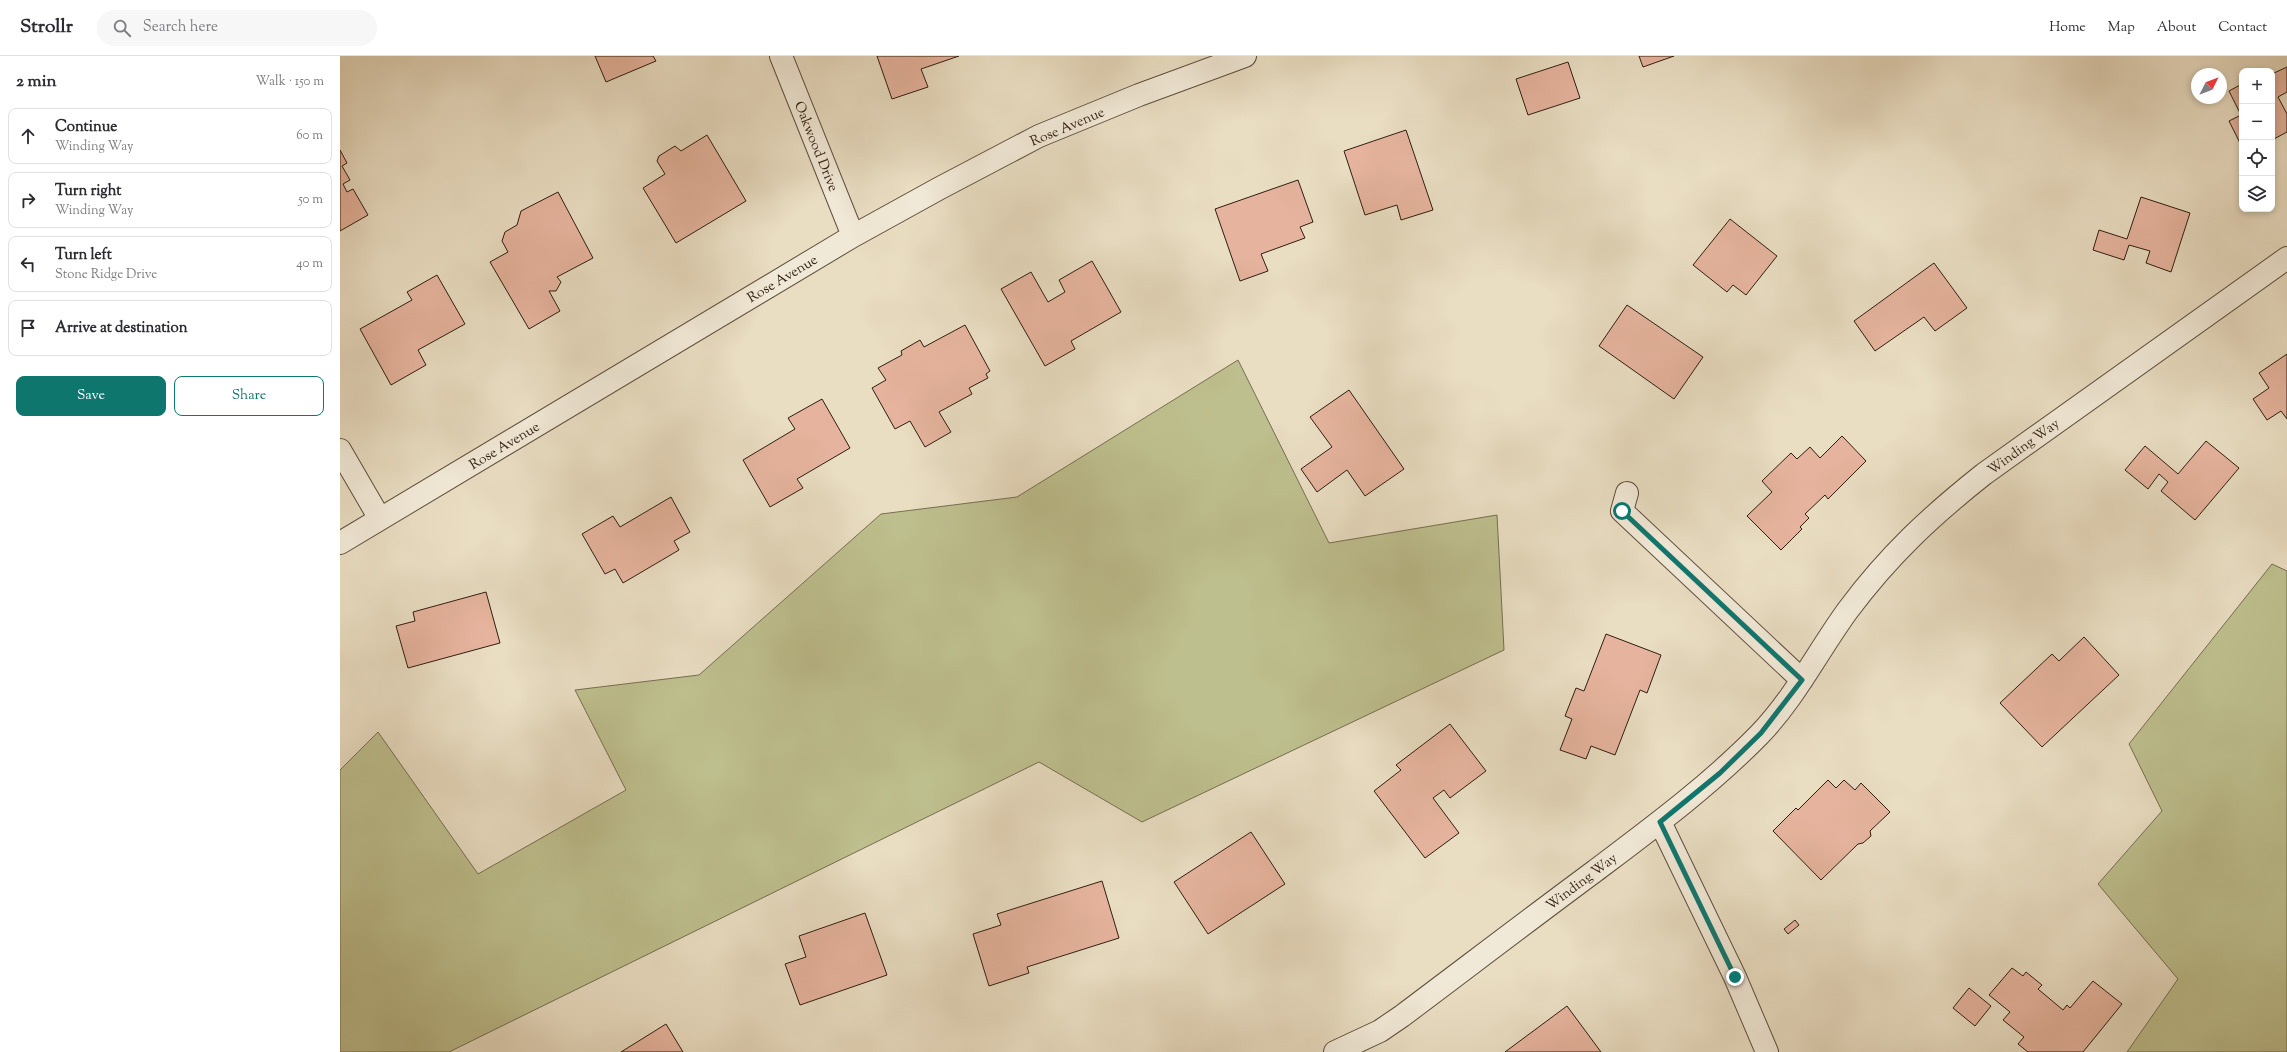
<!DOCTYPE html>
<html lang="en">
<head>
<meta charset="utf-8">
<style>
	:root { --surface:#fff; --page:#f7f7f7; --text:#2b2b33; --muted:#7c7c81; --line:#e1e1e2; --accent:#0f766e }
	body { margin:0; font-family:"Sorts Mill Goudy",serif; background:var(--page); color:var(--text) }
	.controls { position:absolute; right:12px; top:12px; display:grid; overflow:hidden; border-radius:8px; box-shadow:0 2px 6px #0003 }
	.controls button { width:36px; height:36px; display:grid; place-items:center; padding:0; border:0; border-bottom:1px solid var(--line); background:var(--surface); color:var(--text); font:20px sans-serif }
	.compass { position:absolute; left:1851px; top:12px; width:36px; height:36px; border-radius:50%; background:var(--surface); box-shadow:0 2px 6px #0003; rotate:48deg }
	.stop { position:absolute; width:12px; height:12px; margin:-9px; border:3px solid #0f766e; border-radius:50%; background:#fff }
	.stop.end { background:#0f766e; border-color:#fff; box-shadow:0 1px 4px #0008 }
	.list { margin:0; padding:0; list-style:none }
	h2 { display:flex; justify-content:space-between; align-items:center; height:52px; margin:0; padding:0 16px; font-size:17px }
	h2 small { font-size:13px; font-weight:400; color:var(--muted) }
	.list li { display:grid; grid-template-columns:26px 1fr auto; gap:12px; align-items:center; box-sizing:border-box; height:56px; margin:0 8px 8px; padding:0 8px; border:1px solid var(--line); border-radius:8px }
	.list b { display:block; font-size:15px; white-space:nowrap }
	.list p { margin:0; font-size:13px; white-space:nowrap; color:var(--muted) }
	.list em { font-size:13px; font-style:normal; color:var(--muted) }
	.actions { display:flex; gap:8px; padding:12px 16px }
	.actions a { flex:1; padding:9px 0; border:1px solid var(--accent); border-radius:8px; text-align:center; font-size:14px; color:var(--accent) }
	.actions .main { background:var(--accent); color:#fff }
	.icon { flex:none; width:22px; height:22px; fill:none; stroke:currentColor; stroke-width:2; stroke-linecap:round; stroke-linejoin:round }
	.map { position:relative; flex:none; width:1947px; height:996px; overflow:hidden }
	header { display:flex; align-items:center; gap:24px; box-sizing:border-box; height:56px; padding:0 20px; background:var(--surface); border-bottom:1px solid var(--line) }
	header strong { font-size:19px }
	nav { display:flex; gap:22px; margin-inline-start:auto; font-size:14px }
	.search { width:280px; height:36px; background:var(--page); display:flex; align-items:center; gap:10px; box-sizing:border-box; padding:0 14px; border-radius:22px; color:var(--muted); font-size:15px }
	main { display:flex }
	aside { flex:1; background:var(--surface) }
	.map>svg:first-child { display:block }
	.green { fill:#bebf8e; stroke:#766e50 }
	.building { fill:#e6b49e; stroke:#2f1d11 }
	.lines { fill:none; stroke-linecap:round; stroke-linejoin:round }
	.minor-casing { stroke:#5e4d3d; stroke-width:24 }
	.minor { stroke:#f1e9d7; stroke-width:22 }
	.route { stroke:#0f766e; stroke-width:5 }
	.labels { text-anchor:middle; stroke-width:3.5; stroke-linejoin:round; paint-order:stroke }
	.street-label { font-size:14px; fill:#2f1d11; stroke:#f1e9d7 }
</style>
</head>
<body>
<header>
<strong>Strollr</strong>
<div class="search"><svg class="icon" aria-label="search" viewBox="0 0 24 24"><circle cx="10" cy="10" r="6"/><path d="M15 15l6 6"/></svg>Search here</div>
<nav><a>Home</a><a>Map</a><a>About</a><a>Contact</a></nav>
</header>
<main>
<aside>
<h2>2 min<small>Walk · 150 m</small></h2>
<ul class="list">
<li><svg class="icon" aria-label="ahead" viewBox="0 0 24 24"><path d="M12 20V5M6 11l6-6 6 6"/></svg><div><b>Continue</b><p>Winding Way</p></div><em>60 m</em></li>
<li><svg class="icon" aria-label="right" viewBox="0 0 24 24"><path d="M7 20v-9h11M14 6l5 5-5 5"/></svg><div><b>Turn right</b><p>Winding Way</p></div><em>50 m</em></li>
<li><svg class="icon" aria-label="left" viewBox="0 0 24 24"><path d="M17 20v-9H6M10 6l-5 5 5 5"/></svg><div><b>Turn left</b><p>Stone Ridge Drive</p></div><em>40 m</em></li>
<li><svg class="icon" aria-label="arrive" viewBox="0 0 24 24"><path d="M6 21V4h12l-3 4 3 4H6"/></svg><div><b>Arrive at destination</b></div></li>
</ul>
<div class="actions"><a class="main">Save</a><a>Share</a></div>
</aside>
<div class="map">
<svg width="1947" height="996" viewBox="0 0 1947 996">
	<rect width="100%" height="100%" fill="#e9ddc2"/>
	<filter id="stains"><feTurbulence type="fractalNoise" baseFrequency=".005" numOctaves="4"/><feColorMatrix values="0 0 0 0 .2 0 0 0 0 .09 0 0 0 0 .02 0 0 0 .5 -.17"/></filter>
	<radialGradient id="worn" r=".72"><stop offset=".6" stop-color="#630" stop-opacity="0"/><stop offset="1" stop-color="#630" stop-opacity=".3"/></radialGradient>
	<!-- green -->
	<path class="green" d="M898,304L989,487L1157,459L1164,594L802,766L699,706L109,996H0V714L38,676L138,818L286,734L235,634L359,619L541,458L677,441Z
		M1932,508L1947,515V996H1787L1838,923L1758,828L1822,755L1789,688Z"/>
	<!-- building -->
	<path class="building" d="M255,0H313L316,5L266,26Z
		M537,0H619L581,13L588,31L552,43Z
		M1299,0H1334L1303,11Z
		M1228,6L1240,42L1188,59L1176,23Z
		M1947,11V36L1938,41L1947,58V76L1932,84V18Z
		M1902,28V91L1889,65L1901,59L1889,35Z
		M1066,74L1093,154L1061,164L1057,149L1025,159L1004,95Z
		M367,79L406,145L336,187L303,132L325,118L317,105L319,100L335,90L341,95Z
		M0,94L7,107L2,110L10,124L3,128L7,136L13,133L28,159L0,175Z
		M958,124L973,166L960,171L965,182L921,198L928,215L900,225L875,153Z
		M218,136L253,202L217,221L221,226L216,235H209L220,255L189,273L150,206L168,196L162,185L165,176L177,169L181,155Z
		M1801,141L1850,157L1831,216L1806,207L1810,195L1789,189L1784,204L1753,194L1759,174L1787,183Z
		M1390,163L1437,200L1406,239L1393,229L1387,236L1353,209Z
		M752,205L781,256L731,285L735,293L705,310L661,233L691,216L708,246L725,236L719,224Z
		M1594,207L1627,252L1595,275L1584,261L1535,295L1514,265Z
		M97,219L125,268L78,294L86,309L51,329L20,273L72,244L67,236Z
		M1287,249L1363,301L1334,343L1259,290Z
		M625,269L650,315L646,318L648,322L629,332L632,338L599,356L611,376L585,391L570,365L555,373L532,332L546,324L538,312L562,299L561,295L580,284L584,291Z
		M1947,298V363L1941,355L1927,364L1913,343L1929,332L1919,317Z
		M1009,334L1064,413L1025,440L1007,414L977,436L961,413L992,391L970,361Z
		M482,343L510,392L457,423L463,432L430,451L403,404L455,373L448,362Z
		M1502,380L1526,405L1488,443L1485,439L1465,458L1469,462L1460,471L1462,473L1441,494L1407,460L1432,436L1422,425L1451,397L1457,403L1470,391L1480,402Z
		M1866,385L1899,412L1855,464L1821,435L1828,426L1819,418L1808,433L1785,414L1805,390L1838,418Z
		M331,441L350,476L334,485L339,494L283,527L275,513L265,518L242,478L273,460L280,471Z
		M146,536L160,587L68,612L56,570L75,565L73,556Z
		M1266,578L1321,599L1307,637L1300,634L1275,699L1251,690L1246,703L1220,694L1232,663L1225,660L1236,632L1244,635Z
		M1744,581L1779,619L1702,691L1660,647L1712,598L1719,605Z
		M1110,668L1146,715L1110,742L1104,734L1093,742L1119,777L1085,802L1034,735L1061,714L1056,709Z
		M1488,724L1496,732L1504,724L1515,734L1521,727L1550,756L1530,775L1531,780L1523,787L1518,788L1481,824L1433,775L1456,752L1458,754Z
		M911,776L945,828L868,878L834,826Z
		M762,825L779,882L687,911L689,917L649,930L633,878L661,869L657,858Z
		M525,857L547,919L460,949L445,908L466,901L459,880Z
		M1455,864L1459,869L1448,878L1444,873Z
		M1672,912L1683,920L1686,916L1702,929L1698,933L1723,954L1727,949L1730,952L1753,925L1782,948L1743,996H1688L1678,988L1684,981L1663,964L1670,956L1649,939Z
		M1629,932L1651,950L1635,970L1613,952Z
		M1227,950L1261,996H1165Z
		M326,968L343,996H281Z"/>
	<g class="lines">
		<!-- minor casing -->
		<g class="minor-casing">
			<path id="minor" d="M441,0L513,180
				M0,394L40,463
				M1287,437L1282,455L1462,624
				M0,487L513,180L600,132L699,80L799,39L905,0
				M1320,766L1395,921L1427,996
				M995,996L1040,975L1062,960C1126,912 1190,863 1255,815C1312,772 1369,730 1419,679C1455,642 1478,595 1508,554C1549,499 1591,460 1644,418L1947,202"/>
		</g>
		<!-- minor -->
		<use href="#minor" class="minor"/>
	</g>
	<g class="lines">
		<!-- route -->
		<path class="route" d="M1282,455L1462,624L1421,677L1380,717L1320,766L1395,921"/>
	</g>
	<g class="labels">
		<!-- street labels -->
		<g class="street-label">
			<text transform="translate(727 70) rotate(-23)" y="5">Rose Avenue</text>
			<text transform="translate(477 90) rotate(68)" y="5">Oakwood Drive</text>
			<text transform="translate(442 222) rotate(-31)" y="5">Rose Avenue</text>
			<text transform="translate(164 389) rotate(-31)" y="5">Rose Avenue</text>
			<text transform="translate(1683 390) rotate(-36)" y="5">Winding Way</text>
			<text transform="translate(1241 825) rotate(-37)" y="5">Winding Way</text>
		</g>
	</g>
	<rect width="100%" height="100%" filter="url(#stains)"/>
	<rect width="100%" height="100%" fill="url(#worn)"/>
</svg>
<div class="controls">
<button>+</button>
<button>−</button>
<button><svg class="icon" aria-label="locate" viewBox="0 0 24 24"><circle cx="12" cy="12" r="6"/><path d="M12 2v4M12 18v4M2 12h4M18 12h4"/></svg></button>
<button><svg class="icon" aria-label="layers" viewBox="0 0 24 24"><path d="M12 4l9 5-9 5-9-5zM3 14l9 5 9-5"/></svg></button>
</div>
<svg class="compass" viewBox="-18 -18 36 36"><path d="M0-13l5 13h-10z" fill="#e53935"/><path d="M0 13l5-13h-10z" fill="#7c7c81"/></svg>
<div class="stop" style="left:1282px;top:455px"></div>
<div class="stop end" style="left:1395px;top:921px"></div>
</div>
</main>
</body>
</html>
